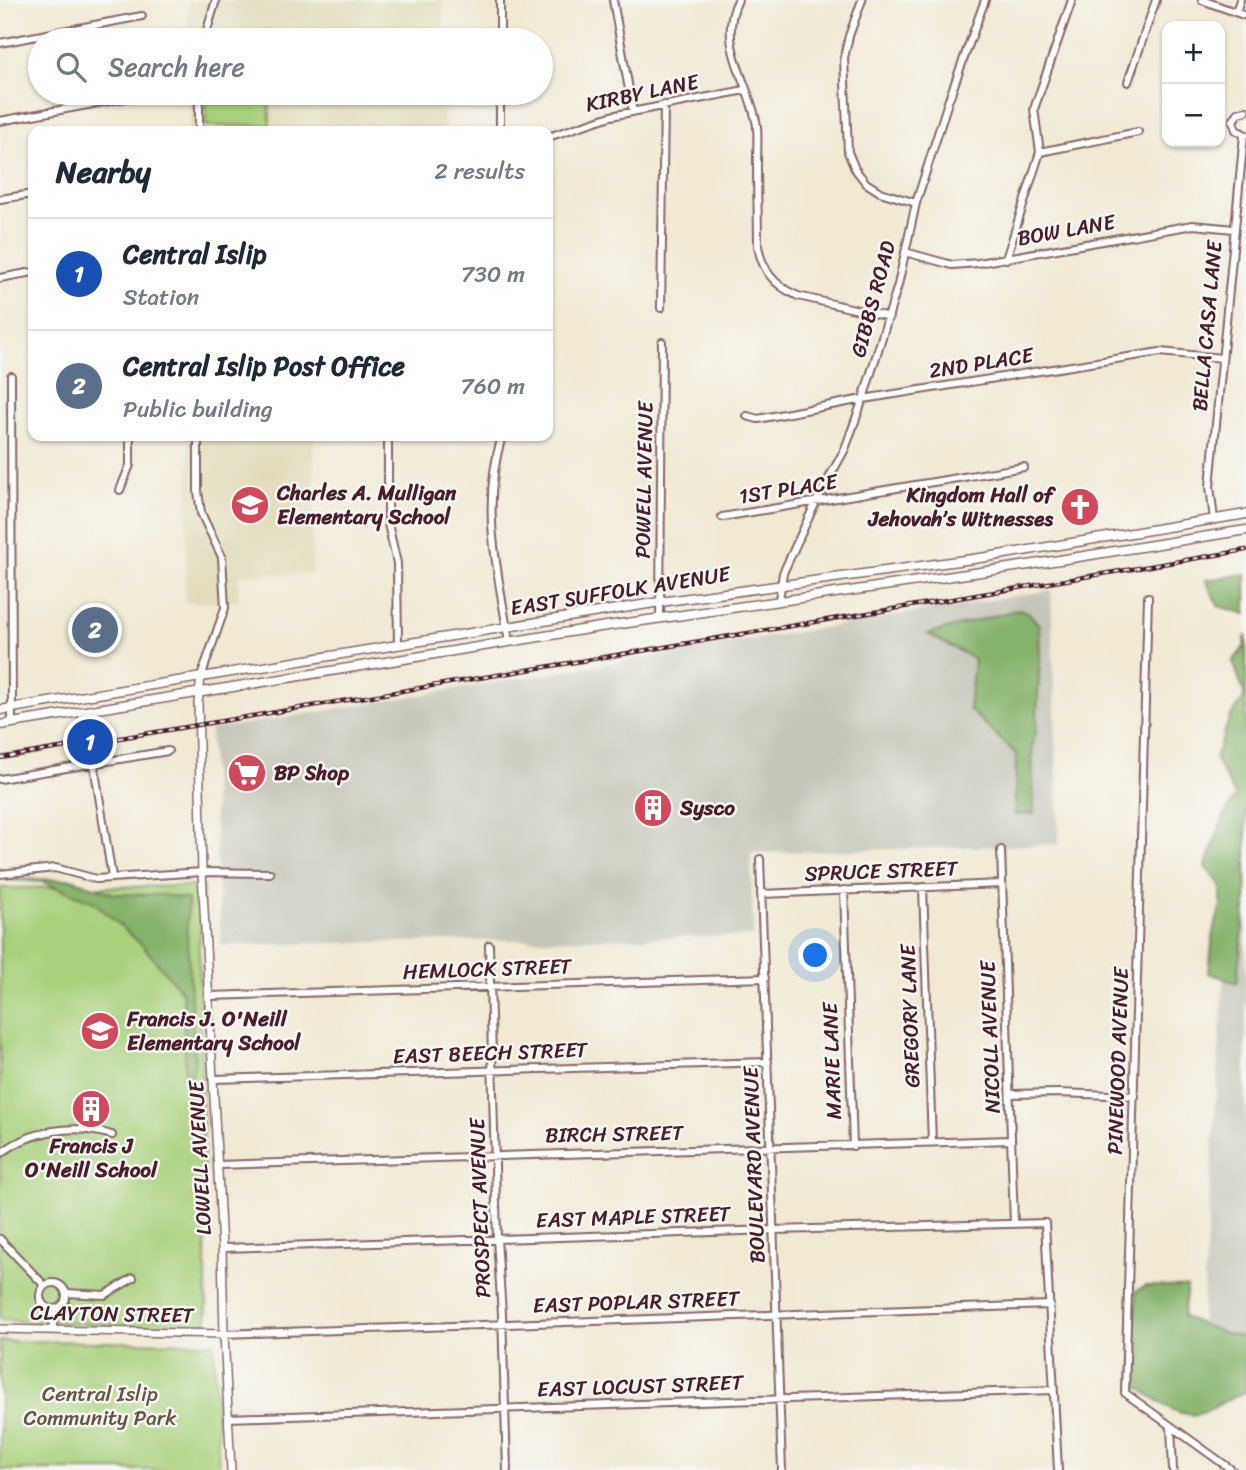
<!DOCTYPE html>
<html lang="en">
<head>
<meta charset="utf-8">
<style>
	:root { --surface:#fff; --page:#f2f2f3; --text:#1f2937; --muted:#747a83; --line:#e0e1e3; --accent:#d1495b }
	body { margin:0; font-family:Sriracha,sans-serif; background:var(--page); color:var(--text) }
	.controls { position:absolute; right:21px; top:21px; display:grid; overflow:hidden; border-radius:14px; box-shadow:0 2px 5px #0004 }
	.controls button { width:63px; height:63px; display:grid; place-items:center; padding:0; border:0; border-bottom:2px solid var(--line); background:var(--surface); color:var(--text); font:35px sans-serif }
	.you { position:absolute; left:816px; top:956px; width:24px; height:24px; margin:-18px; border:5px solid #fff; border-radius:50%; background:#1a73e8; box-shadow:0 0 0 10px #1a73e833 }
	.badge { display:grid; place-items:center; width:46px; height:46px; border-radius:50%; background:var(--accent); color:#fff; font-size:23px; font-weight:700 }
	.pin { position:absolute; translate:-50% -50%; border:4px solid #fff; box-shadow:0 2px 7px #0006 }
	.list { margin:0; padding:0; list-style:none }
	h2 { display:flex; justify-content:space-between; align-items:center; height:91px; margin:0; padding:0 28px; font-size:30px }
	h2 small { font-size:23px; font-weight:400; color:var(--muted) }
	.list li { display:grid; grid-template-columns:46px 1fr auto; gap:21px; align-items:center; box-sizing:border-box; height:112px; padding:0 28px; border-top:2px solid var(--line) }
	.list b { display:block; font-size:26px; white-space:nowrap }
	.list p { margin:0; font-size:23px; white-space:nowrap; color:var(--muted) }
	.list em { font-size:23px; font-style:normal; color:var(--muted) }
	.icon { flex:none; width:38px; height:38px; fill:none; stroke:currentColor; stroke-width:2; stroke-linecap:round; stroke-linejoin:round }
	.map { position:relative; flex:none; width:1246px; height:1470px; overflow:hidden }
	.search { position:absolute; background:var(--surface); box-shadow:0 2px 5px #0004; left:28px; top:28px; width:525px; height:77px; display:flex; align-items:center; gap:18px; box-sizing:border-box; padding:0 24px; border-radius:38px; color:var(--muted); font-size:26px }
	.panel { position:absolute; background:var(--surface); box-shadow:0 2px 5px #0004; left:28px; top:126px; width:525px; height:315px; border-radius:14px }
	.map>svg:first-child { display:block }
	.built { fill:#e2dcba }
	.industrial { fill:#c5c5b8 }
	.green { fill:#a9d17d; stroke:#7a7854; stroke-width:2 }
	.forest { fill:#86b36c; stroke:#68694c; stroke-width:2 }
	.lines { fill:none; stroke-linecap:round; stroke-linejoin:round }
	.minor-casing { stroke:#846666; stroke-width:10 }
	.tertiary-casing { stroke:#846666; stroke-width:10 }
	.secondary-casing { stroke:#846666; stroke-width:11 }
	.minor { stroke:#fff; stroke-width:6 }
	.tertiary { stroke:#fff; stroke-width:7 }
	.secondary { stroke:#fff; stroke-width:8 }
	.rail-casing { stroke:#4a1f2b; stroke-width:4.5 }
	.rail { stroke:#f6f6f2; stroke-width:2; stroke-dasharray:5; stroke-linecap:butt }
	.labels { text-anchor:middle; stroke-width:5; stroke-linejoin:round; paint-order:stroke }
	.street-label { font-size:21px; fill:#4a1f2b; stroke:#f6f6f2 }
	.poi-label { font-size:21px; font-weight:bold; fill:#4a1f2b; stroke:#f6f6f2; text-anchor:start }
	.park-label { font-size:21px; fill:#665444; stroke:#f6f6f2 }
</style>
</head>
<body>
<div class="map">
<svg width="1246" height="1470" viewBox="0 0 1246 1470">
	<rect width="100%" height="100%" fill="#f6f6f2"/>
	<filter id="ink" filterUnits="userSpaceOnUse"><feTurbulence type="fractalNoise" baseFrequency=".0143" numOctaves="2"/><feDisplacementMap in="SourceGraphic" scale="14" xChannelSelector="R" yChannelSelector="G"/><feConvolveMatrix kernelMatrix="1 2 1 2 8 2 1 2 1" color-interpolation-filters="sRGB"/></filter>
	<filter id="wash" filterUnits="userSpaceOnUse"><feTurbulence type="fractalNoise" baseFrequency=".00686" numOctaves="4" result="noise"/><feDisplacementMap in="SourceGraphic" scale="28" xChannelSelector="R" yChannelSelector="G"/><feGaussianBlur stdDeviation="1.57" result="paint"/><feColorMatrix in="noise" values="0 0 0 0 0 0 0 0 0 0 0 0 0 0 0 0 0 1.4 0 .05"/><feComposite in="paint" operator="in"/></filter>
	<g filter="url(#wash)">
		<rect width="100%" height="100%" fill="#f1e9d4"/>
		<!-- built -->
		<path class="built" d="M188,0H443V40H189Z
			M190,93H444V131H190Z
			M189,436H314L312,574L239,575L238,601L185,603Z"/>
		<!-- industrial -->
		<path class="industrial" d="M1051,590L1059,844L751,853L753,936L221,945L210,730Z
			M1246,743V1356L1201,1331L1223,992Z"/>
		<!-- green -->
		<path class="green" d="M205,93H269L270,125L206,126Z
			M203,886L199,946L207,1321L193,1328H170L0,1320V888Z
			M0,1341L214,1343L219,1470H0Z"/>
		<!-- forest -->
		<path class="forest" d="M1246,574V614L1218,606L1206,580Z
			M1019,609L1028,612L1039,625L1040,658L1036,732L1032,748L1034,814L1015,815L1016,754L969,709L974,659L928,634Z
			M1246,635V898L1237,983L1209,973L1213,934L1221,905V885L1205,867C1215,846 1222,812 1236,797L1215,758L1230,717L1243,700L1244,693L1233,661L1244,647Z
			M71,879L115,894L162,895L188,899L187,932L195,1063L186,1097L183,993L143,946L94,902L43,882L6,880Z
			M1146,1286L1187,1287L1183,1317L1224,1333L1246,1338V1392C1229,1396 1217,1408 1201,1413C1178,1421 1152,1395 1133,1384L1136,1291Z"/>
	</g>
	<g filter="url(#ink)">
		<g class="lines">
			<!-- minor casing -->
			<g class="minor-casing">
				<path id="minor" d="M613,0L633,112
					M738,0C716,45 750,82 757,126C758,138 757,151 757,164C757,191 758,219 758,246C762,271 775,286 798,296L889,317
					M862,0L849,36L844,58L848,152L855,169L866,183L880,192L916,203
					M1202,0L1246,16
					M1236,12L1240,0
					M204,40L216,0
					M500,40V0
					M0,43L142,16
					M1128,82L1156,0
					M1246,111L1238,113L1233,121L1236,130L1246,135
					M0,121L153,93
					M199,131V93
					M500,131V93
					M548,137L611,116L745,90
					M1040,152L1138,132
					M0,199L33,194
					M905,252L952,265L978,263L1193,225L1234,229
					M1006,259L1040,152L1034,109L1072,0
					M0,278L33,272
					M661,308L664,105
					M11,376L12,723
					M747,416L758,419L863,399L1160,352L1222,358
					M198,436V491L201,513L222,557L225,608L201,677
					M388,436V524L397,563L398,645
					M502,436C480,508 498,570 509,642
					M120,490L130,465V436
					M722,517L1024,467
					M1214,520L1210,486L1244,135
					M1148,597L1125,1393L1232,1470
					M779,600L783,573L816,502L845,449L863,399L898,285L916,203L948,102L985,0
					M660,618L662,342
					M94,765L112,877
					M0,779L168,751
					M1001,850L1014,1223
					M760,859L782,1470
					M0,874L55,868L96,879L202,872L270,873
					M923,887L932,1143
					M844,890L853,1146
					M761,894L1002,884
					M489,945L497,1239L502,1314L507,1470
					M210,996L765,978
					M214,1079L768,1062
					M1010,1094L1059,1093L1135,1096
					M0,1154C31,1130 74,1123 112,1135
					M218,1165L1011,1140
					M0,1239L44,1285
					M222,1248L774,1230L1045,1223L1058,1470
					M40 1296a13 13 0 1 1 26 0a13 13 0 1 1-26 0Z
					M66,1293L105,1295L133,1278
					M53,1309V1330
					M224,1334L1050,1305
					M228,1418L1053,1390
					M1171,1427L1173,1470"/>
			</g>
			<!-- tertiary casing -->
			<g class="tertiary-casing">
				<path id="tertiary" d="M201,677L198,703L202,872L222,1248L224,1334L231,1470
					M0,1329L224,1334"/>
			</g>
			<!-- secondary casing -->
			<g class="secondary-casing">
				<path id="secondary" d="M0,710L660,602L987,557L1246,514
					M0,725L600,627L1022,566L1246,530"/>
			</g>
			<!-- minor -->
			<use href="#minor" class="minor"/>
			<!-- tertiary -->
			<use href="#tertiary" class="tertiary"/>
			<!-- secondary -->
			<use href="#secondary" class="secondary"/>
			<!-- rail casing -->
			<g class="rail-casing">
				<path id="rail" d="M0,758L1246,550"/>
			</g>
			<!-- rail -->
			<use href="#rail" class="rail"/>
		</g>
	</g>
	<!-- icons -->
	<defs>
		<g id="school-disc" transform="scale(2.0125)"><circle r="9.5" fill="#d1495b" stroke="#f6f6f2"/><path d="M0-5L7-2L0 1L-7-2ZM-4 1L0 2.5L4 1V4Q0 6-4 4Z" fill="#fff"/></g>
		<g id="church-disc" transform="scale(2.0125)"><circle r="9.5" fill="#d1495b" stroke="#f6f6f2"/><path d="M-1.2-6h2.4v3.5h3.3v2.4h-3.3V6h-2.4V-.1h-3.3v-2.4h3.3Z" fill="#fff"/></g>
		<g id="supermarket-disc" transform="scale(2.0125)"><circle r="9.5" fill="#d1495b" stroke="#f6f6f2"/><path d="M-6-5.5h2.5l.6 2H6L4.5 2H-2.5L-4.4-4H-6ZM-1.5 3.2a1.3 1.3 0 1 0 .1 0ZM3 3.2a1.3 1.3 0 1 0 .1 0Z" fill="#fff"/></g>
		<g id="building-disc" transform="scale(2.0125)"><circle r="9.5" fill="#d1495b" stroke="#f6f6f2"/><path d="M-4-6H4V6H1V3H-1V6H-4ZM-2.5-4.3h1.7v1.8h-1.7ZM.8-4.3h1.7v1.8H.8ZM-2.5-1h1.7V.8h-1.7ZM.8-1h1.7V.8H.8Z" fill="#fff"/></g>
	</defs>
	<g fill-rule="evenodd">
		<use href="#school-disc" x="250" y="505"/>
		<use href="#church-disc" x="1080" y="507"/>
		<use href="#supermarket-disc" x="247" y="773"/>
		<use href="#building-disc" x="653" y="808"/>
		<use href="#school-disc" x="100" y="1031"/>
		<use href="#building-disc" x="91" y="1109"/>
	</g>
	<g class="labels">
		<!-- street labels -->
		<g class="street-label">
			<text transform="translate(642 93) rotate(-12)" y="7">KIRBY LANE</text>
			<text transform="translate(1066 230) rotate(-10)" y="7">BOW LANE</text>
			<text transform="translate(873 299) rotate(-75)" y="7">GIBBS ROAD</text>
			<text transform="translate(1207 326) rotate(-85)" y="7">BELLA CASA LANE</text>
			<text transform="translate(981 363) rotate(-9)" y="7">2ND PLACE</text>
			<text transform="translate(644 480) rotate(-89)" y="7">POWELL AVENUE</text>
			<text transform="translate(788 489) rotate(-9)" y="7">1ST PLACE</text>
			<text transform="translate(620 591) rotate(-9)" y="7">EAST SUFFOLK AVENUE</text>
			<text transform="translate(881 871) rotate(-2)" y="7">SPRUCE STREET</text>
			<text transform="translate(487 969) rotate(-2)" y="7">HEMLOCK STREET</text>
			<text transform="translate(910 1016) rotate(-92)" y="7">GREGORY LANE</text>
			<text transform="translate(990 1037) rotate(-92)" y="7">NICOLL AVENUE</text>
			<text transform="translate(490 1053) rotate(-2)" y="7">EAST BEECH STREET</text>
			<text transform="translate(832 1061) rotate(-92)" y="7">MARIE LANE</text>
			<text transform="translate(1118 1061) rotate(-88)" y="7">PINEWOOD AVENUE</text>
			<text transform="translate(614 1134) rotate(-1)" y="7">BIRCH STREET</text>
			<text transform="translate(200 1158) rotate(-93)" y="7">LOWELL AVENUE</text>
			<text transform="translate(754 1165) rotate(-92)" y="7">BOULEVARD AVENUE</text>
			<text transform="translate(480 1208) rotate(-92)" y="7">PROSPECT AVENUE</text>
			<text transform="translate(633 1217) rotate(-2)" y="7">EAST MAPLE STREET</text>
			<text transform="translate(636 1302) rotate(-2)" y="7">EAST POPLAR STREET</text>
			<text transform="translate(112 1314) rotate(1)" y="7">CLAYTON STREET</text>
			<text transform="translate(640 1386) rotate(-2)" y="7">EAST LOCUST STREET</text>
		</g>
		<!-- poi labels -->
		<g class="poi-label">
			<text x="277" y="500">Charles A. Mulligan<tspan x="277" dy="24">Elementary School</tspan></text>
			<text x="1053" y="502" text-anchor="end">Kingdom Hall of<tspan x="1053" dy="24">Jehovah’s Witnesses</tspan></text>
			<text x="274" y="780">BP Shop</text>
			<text x="680" y="815">Sysco</text>
			<text x="127" y="1026">Francis J. O'Neill<tspan x="127" dy="24">Elementary School</tspan></text>
			<text x="91" y="1153" text-anchor="middle">Francis J<tspan x="91" dy="24">O'Neill School</tspan></text>
		</g>
		<!-- park labels -->
		<g class="park-label">
			<text x="100" y="1401">Central Islip<tspan x="100" dy="24">Community Park</tspan></text>
		</g>
	</g>
</svg>
<div class="controls">
<button>+</button>
<button>−</button>
</div>
<div class="you"></div>
<div class="pin badge" style="left:90px;top:742px;background:#1a4fb4">1</div>
<div class="pin badge" style="left:95px;top:630px;background:#5c6f8a">2</div>
<div class="search"><svg class="icon" aria-label="search" viewBox="0 0 24 24"><circle cx="10" cy="10" r="6"/><path d="M15 15l6 6"/></svg>Search here</div>
<section class="panel">
<h2>Nearby<small>2 results</small></h2>
<ul class="list">
<li><span class="badge" style="background:#1a4fb4">1</span><div><b>Central Islip</b><p>Station</p></div><em>730 m</em></li>
<li><span class="badge" style="background:#5c6f8a">2</span><div><b>Central Islip Post Office</b><p>Public building</p></div><em>760 m</em></li>
</ul>
</section>
</div>
</body>
</html>
